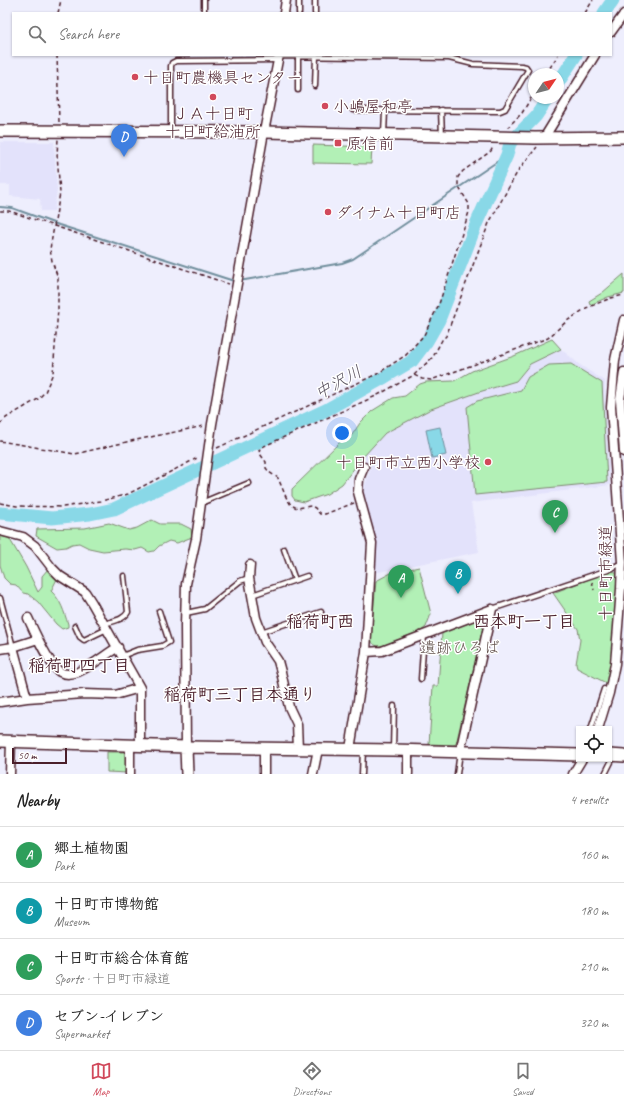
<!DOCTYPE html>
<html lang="en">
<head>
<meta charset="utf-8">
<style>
	:root { --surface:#fff; --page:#f6f6f6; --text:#222; --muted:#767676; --line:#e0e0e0; --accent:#d1495b }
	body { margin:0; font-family:Caveat,"Klee One",sans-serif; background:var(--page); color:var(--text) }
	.controls { position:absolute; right:12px; bottom:12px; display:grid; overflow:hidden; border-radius:0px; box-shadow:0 1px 3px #0004 }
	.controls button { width:36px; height:36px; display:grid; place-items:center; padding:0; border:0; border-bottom:1px solid var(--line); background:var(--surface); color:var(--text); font:20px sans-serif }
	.compass { position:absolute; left:528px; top:68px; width:36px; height:36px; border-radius:50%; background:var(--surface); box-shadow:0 1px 3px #0004; rotate:55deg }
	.scale { position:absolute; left:12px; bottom:10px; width:55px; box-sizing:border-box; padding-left:4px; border:2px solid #4a1f2b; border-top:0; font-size:11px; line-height:14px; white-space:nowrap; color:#4a1f2b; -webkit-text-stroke:3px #fff; paint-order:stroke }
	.you { position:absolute; left:342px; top:433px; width:14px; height:14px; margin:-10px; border:3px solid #fff; border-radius:50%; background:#1a73e8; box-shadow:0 0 0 6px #1a73e833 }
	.badge { display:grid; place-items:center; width:26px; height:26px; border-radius:50%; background:var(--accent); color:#fff; font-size:13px; font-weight:700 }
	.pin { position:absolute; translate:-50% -33px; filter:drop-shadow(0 1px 2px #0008) }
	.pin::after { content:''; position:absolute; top:21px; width:14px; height:12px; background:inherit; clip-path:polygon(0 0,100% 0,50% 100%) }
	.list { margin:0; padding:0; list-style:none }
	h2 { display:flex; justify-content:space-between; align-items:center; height:52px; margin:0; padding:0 16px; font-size:17px }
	h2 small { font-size:13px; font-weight:400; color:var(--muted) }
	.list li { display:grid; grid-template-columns:26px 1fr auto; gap:12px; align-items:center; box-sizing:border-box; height:56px; padding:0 16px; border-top:1px solid var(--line) }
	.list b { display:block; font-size:15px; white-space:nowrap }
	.list p { margin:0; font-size:13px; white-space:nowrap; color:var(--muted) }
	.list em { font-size:13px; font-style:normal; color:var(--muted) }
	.icon { flex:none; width:22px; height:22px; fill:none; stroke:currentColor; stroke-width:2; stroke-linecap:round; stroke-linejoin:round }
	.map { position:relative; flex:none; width:624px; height:774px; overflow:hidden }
	.search { position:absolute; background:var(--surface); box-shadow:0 1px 3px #0004; left:12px; right:12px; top:12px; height:44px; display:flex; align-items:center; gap:10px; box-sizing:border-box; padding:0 14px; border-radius:0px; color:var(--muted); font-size:15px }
	.sheet { height:276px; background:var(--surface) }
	nav { display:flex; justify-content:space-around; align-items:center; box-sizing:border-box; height:56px; border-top:1px solid var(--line); background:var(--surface); font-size:11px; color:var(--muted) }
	nav a { display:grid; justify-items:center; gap:2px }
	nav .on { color:var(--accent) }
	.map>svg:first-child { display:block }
	.built { fill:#e3e2fb }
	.green { fill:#b2f0b6; stroke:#7e8870 }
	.water { fill:#89d8e7; stroke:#708e9c }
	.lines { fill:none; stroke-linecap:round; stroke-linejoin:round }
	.stream { stroke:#708e9c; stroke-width:2 }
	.river { stroke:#89d8e7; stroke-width:13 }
	.lane-casing { stroke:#4a1f2b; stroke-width:7 }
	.street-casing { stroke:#4a1f2b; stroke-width:11 }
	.secondary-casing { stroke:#4a1f2b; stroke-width:14 }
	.path { stroke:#4a1f2b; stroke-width:1.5; stroke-dasharray:4 3; stroke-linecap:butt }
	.lane { stroke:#fff; stroke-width:4 }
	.street { stroke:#fff; stroke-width:8 }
	.secondary { stroke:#fff; stroke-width:11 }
	.poi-dot { fill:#d1495b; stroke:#fff; stroke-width:1.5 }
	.labels { text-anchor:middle; stroke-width:3; stroke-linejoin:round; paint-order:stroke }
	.poi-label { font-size:16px; fill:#4a1f2b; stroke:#fff; text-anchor:start }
	.street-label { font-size:16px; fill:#4a1f2b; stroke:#fff }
	.park-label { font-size:16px; fill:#64534e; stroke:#fff }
	.water-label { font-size:17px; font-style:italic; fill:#5d5663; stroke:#fff }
	.neighbourhood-label { font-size:17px; font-weight:bold; fill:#4a1f2b; stroke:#fff }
</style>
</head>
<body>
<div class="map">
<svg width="624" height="774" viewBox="0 0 624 774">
	<rect width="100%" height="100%" fill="#eeeefd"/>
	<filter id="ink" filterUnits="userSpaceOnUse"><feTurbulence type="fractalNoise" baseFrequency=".025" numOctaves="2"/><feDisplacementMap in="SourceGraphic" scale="8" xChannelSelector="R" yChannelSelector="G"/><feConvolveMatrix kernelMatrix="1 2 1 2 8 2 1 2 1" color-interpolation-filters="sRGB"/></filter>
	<g filter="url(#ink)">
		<!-- built -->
		<path class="built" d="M0,142H54L57,190L54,211H41L40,199L10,196V185H0Z
			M561,349L580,365L605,381V403L610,485L471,503L479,552L374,573L376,542L363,491L371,467L363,457L385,433L431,409L479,392L516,381L530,364Z"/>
		<!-- green -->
		<path class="green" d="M313,145L372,147L371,164L313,163Z
			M624,274V293L608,297L590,305L589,301L602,293Z
			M552,339L561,349L530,364L516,381L479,392L431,409L385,433L363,457L342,484L327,494L304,502L295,500L292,496V489L341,441L352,435L360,423L372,411L393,398L405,396L420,384L426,382L454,381L472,371L514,356Z
			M571,364L602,383L607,482L475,495L467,407L477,401L521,390L528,377L549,365Z
			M152,520L160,524H181L191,529L192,537L177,543L169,541L159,546L154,551L149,552L142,548L135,550L125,549L103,551L89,548L79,543L72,544L66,547L57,548L36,536L37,529L85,528L109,523L129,530L137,528Z
			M0,536L9,538L26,567L38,592L42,587V576L48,569L57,579L51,591C61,600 64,612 68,624V627L62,629L56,624L38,602L28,594L23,593L16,585L10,584L4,578L0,565Z
			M419,567L431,614L426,627L421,631L382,646C375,646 373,645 371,639L376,581L391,573Z
			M610,571L616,572L617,575C617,612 613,648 608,684L577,668L576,664L580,640L578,629L553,593Z
			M479,619L484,623L456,744L453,745L429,744L433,686H438L442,633Z
			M107,752H127V773L107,772Z"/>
		<!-- water -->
		<path class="water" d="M440,427L446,455L432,458L426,430Z"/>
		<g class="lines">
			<!-- stream -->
			<path class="stream" d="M0,207L12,208L59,225L234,281
				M239,281L342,263L353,259L507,155"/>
			<!-- river -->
			<path class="river" d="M604,13L613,0
				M558,83L576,55
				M0,513L52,518L90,514L114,509L326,410L385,377L412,361L427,341L439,320L477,222L507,155L510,143L536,116L548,98"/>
			<!-- lane casing -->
			<g class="lane-casing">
				<path id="lane" d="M204,0V13
					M315,0V13
					M299,13V0
					M278,56L449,58L473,64L522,66L526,67L528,70L505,109L500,111L353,110
					M315,86L316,55
					M298,90V55
					M441,110L442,136
					M171,130V66L172,63L176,61L278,60
					M384,134L385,111
					M201,503L249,483
					M284,549L295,580
					M252,595L307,576
					M0,598L13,647
					M492,609L608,570L622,563
					M186,613L205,609L240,581L249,578
					M104,624C113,621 124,620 128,612L124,576
					M75,626L80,637L84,640L107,629
					M261,632L321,612
					M122,656L137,650L162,646L169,642L159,611
					M421,679L424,635
					M591,729L604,689
					M393,750L394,706
					M362,774L363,750
					M457,774L460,752
					M605,774L614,756"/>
			</g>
			<!-- street casing -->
			<g class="street-casing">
				<path id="street" d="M284,13L286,0
					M611,32L624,14
					M544,138L595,55
					M624,372L620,400L624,452
					M0,531L23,537L35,546L52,568L60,576L85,592L92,603L140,688V745
					M250,565L249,578L256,618L265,642L278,661L281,672L289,707L297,724L298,749
					M28,618C34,631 49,665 60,672C65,675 73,674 78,672C92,666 105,655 118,647
					M13,647L27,698
					M0,649L13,647L38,639
					M366,652L382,651L492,609
					M0,702L27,698L84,694L115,695L140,688
					M598,729L609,693L615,664L621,589L622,562L611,407L615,360L624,320
					M130,745V774
					M186,747L185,626L186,584L196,539L212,424L264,132L279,55
					M350,749L366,652L372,543L358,492L359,479L364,467
					M460,752L492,609
					M10,774L11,741
					M264,774V748
					M313,774L318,749
					M408,774V750
					M573,774L582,759"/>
			</g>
			<!-- secondary casing -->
			<g class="secondary-casing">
				<path id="secondary" d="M0,131L264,132L535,138L624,137
					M0,741L186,747L393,750L579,755
					M186,747L187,774
					M609,755L624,756"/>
			</g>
			<!-- path -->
			<path class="path" d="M58,13L61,0
				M585,13L593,0
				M57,55L59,122
				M546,74L558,55
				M507,128L522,113L534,93
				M0,211H9L229,284
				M414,375L433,357L442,340L446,336L489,223L519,169L537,147
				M0,424L6,418L38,399L45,392L53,373L58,309V278L52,261L50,249L60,193L57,154L58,139
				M0,441L75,454L131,441L204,426
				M217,448L377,374L406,355L424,335L439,304L469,212V204L458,186V177L463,171L491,151L493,147
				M0,503L17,506L63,507L101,501L128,494L199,457
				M354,503L325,514H320L315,508L311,506L297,508L291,505L286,497L278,478L269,472L266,468V462L260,454L259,450L262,447L376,396L414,375L422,379L431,380L548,338L567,321L586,308L611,298L624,295
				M592,582L594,590"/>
			<!-- lane -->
			<use href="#lane" class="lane"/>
			<!-- street -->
			<use href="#street" class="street"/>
			<!-- secondary -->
			<use href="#secondary" class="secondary"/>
		</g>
	</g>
	<!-- markers -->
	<g class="poi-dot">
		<circle cx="135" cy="77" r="4"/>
		<circle cx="213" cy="97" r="4"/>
		<circle cx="325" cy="106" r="4"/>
		<rect x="334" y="139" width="8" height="8" rx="2"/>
		<circle cx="328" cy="212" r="4"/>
		<circle cx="488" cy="462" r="4"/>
	</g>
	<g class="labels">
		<!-- poi labels -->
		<g class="poi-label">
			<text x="143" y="83">十日町農機具センター</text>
			<text x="333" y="112">小嶋屋和亭</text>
			<text x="213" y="119" text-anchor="middle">ＪＡ十日町<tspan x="213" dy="18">十日町給油所</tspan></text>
			<text x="346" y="149">原信前</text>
			<text x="336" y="218">ダイナム十日町店</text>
			<text x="480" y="468" text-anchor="end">十日町市立西小学校</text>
		</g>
		<!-- street labels -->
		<g class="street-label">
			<text transform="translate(605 573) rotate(-90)" y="6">十日町市緑道</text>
		</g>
		<!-- park labels -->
		<g class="park-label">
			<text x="460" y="653">遺跡ひろば</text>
		</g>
		<!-- water labels -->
		<g class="water-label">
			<text transform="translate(338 382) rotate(-29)" y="6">中沢川</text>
		</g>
		<!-- neighbourhood labels -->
		<g class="neighbourhood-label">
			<text x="320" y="627">稲荷町西</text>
			<text x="524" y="627">西本町一丁目</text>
			<text x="79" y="671">稲荷町四丁目</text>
			<text x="240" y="700">稲荷町三丁目本通り</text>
		</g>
	</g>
</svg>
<div class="controls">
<button><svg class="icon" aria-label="locate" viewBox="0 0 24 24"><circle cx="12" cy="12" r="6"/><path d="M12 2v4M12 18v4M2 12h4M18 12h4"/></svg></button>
</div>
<svg class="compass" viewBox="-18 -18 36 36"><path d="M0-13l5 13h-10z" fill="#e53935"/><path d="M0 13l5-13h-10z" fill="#767676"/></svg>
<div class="scale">50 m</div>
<div class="you"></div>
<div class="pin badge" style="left:401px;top:598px;background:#2e9e5b">A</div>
<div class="pin badge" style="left:458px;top:594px;background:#0f9aa8">B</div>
<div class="pin badge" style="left:555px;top:533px;background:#2e9e5b">C</div>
<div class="pin badge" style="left:124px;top:157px;background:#3f7fe0">D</div>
<div class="search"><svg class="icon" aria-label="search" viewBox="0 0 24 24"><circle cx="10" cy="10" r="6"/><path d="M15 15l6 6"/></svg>Search here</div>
</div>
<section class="sheet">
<h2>Nearby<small>4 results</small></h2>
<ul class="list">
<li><span class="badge" style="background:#2e9e5b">A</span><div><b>郷土植物園</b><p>Park</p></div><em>160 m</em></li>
<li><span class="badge" style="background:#0f9aa8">B</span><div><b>十日町市博物館</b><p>Museum</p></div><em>180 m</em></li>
<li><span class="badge" style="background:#2e9e5b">C</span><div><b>十日町市総合体育館</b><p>Sports · 十日町市緑道</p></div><em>210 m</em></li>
<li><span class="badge" style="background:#3f7fe0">D</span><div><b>セブン-イレブン</b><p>Supermarket</p></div><em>320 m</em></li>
</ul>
</section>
<nav>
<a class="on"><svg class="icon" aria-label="map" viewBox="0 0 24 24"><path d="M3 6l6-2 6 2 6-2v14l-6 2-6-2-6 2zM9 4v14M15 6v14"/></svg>Map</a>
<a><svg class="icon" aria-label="directions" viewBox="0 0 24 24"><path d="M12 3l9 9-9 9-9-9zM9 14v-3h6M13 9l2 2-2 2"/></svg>Directions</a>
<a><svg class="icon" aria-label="saved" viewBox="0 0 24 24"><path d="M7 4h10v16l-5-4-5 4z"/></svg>Saved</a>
</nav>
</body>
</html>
